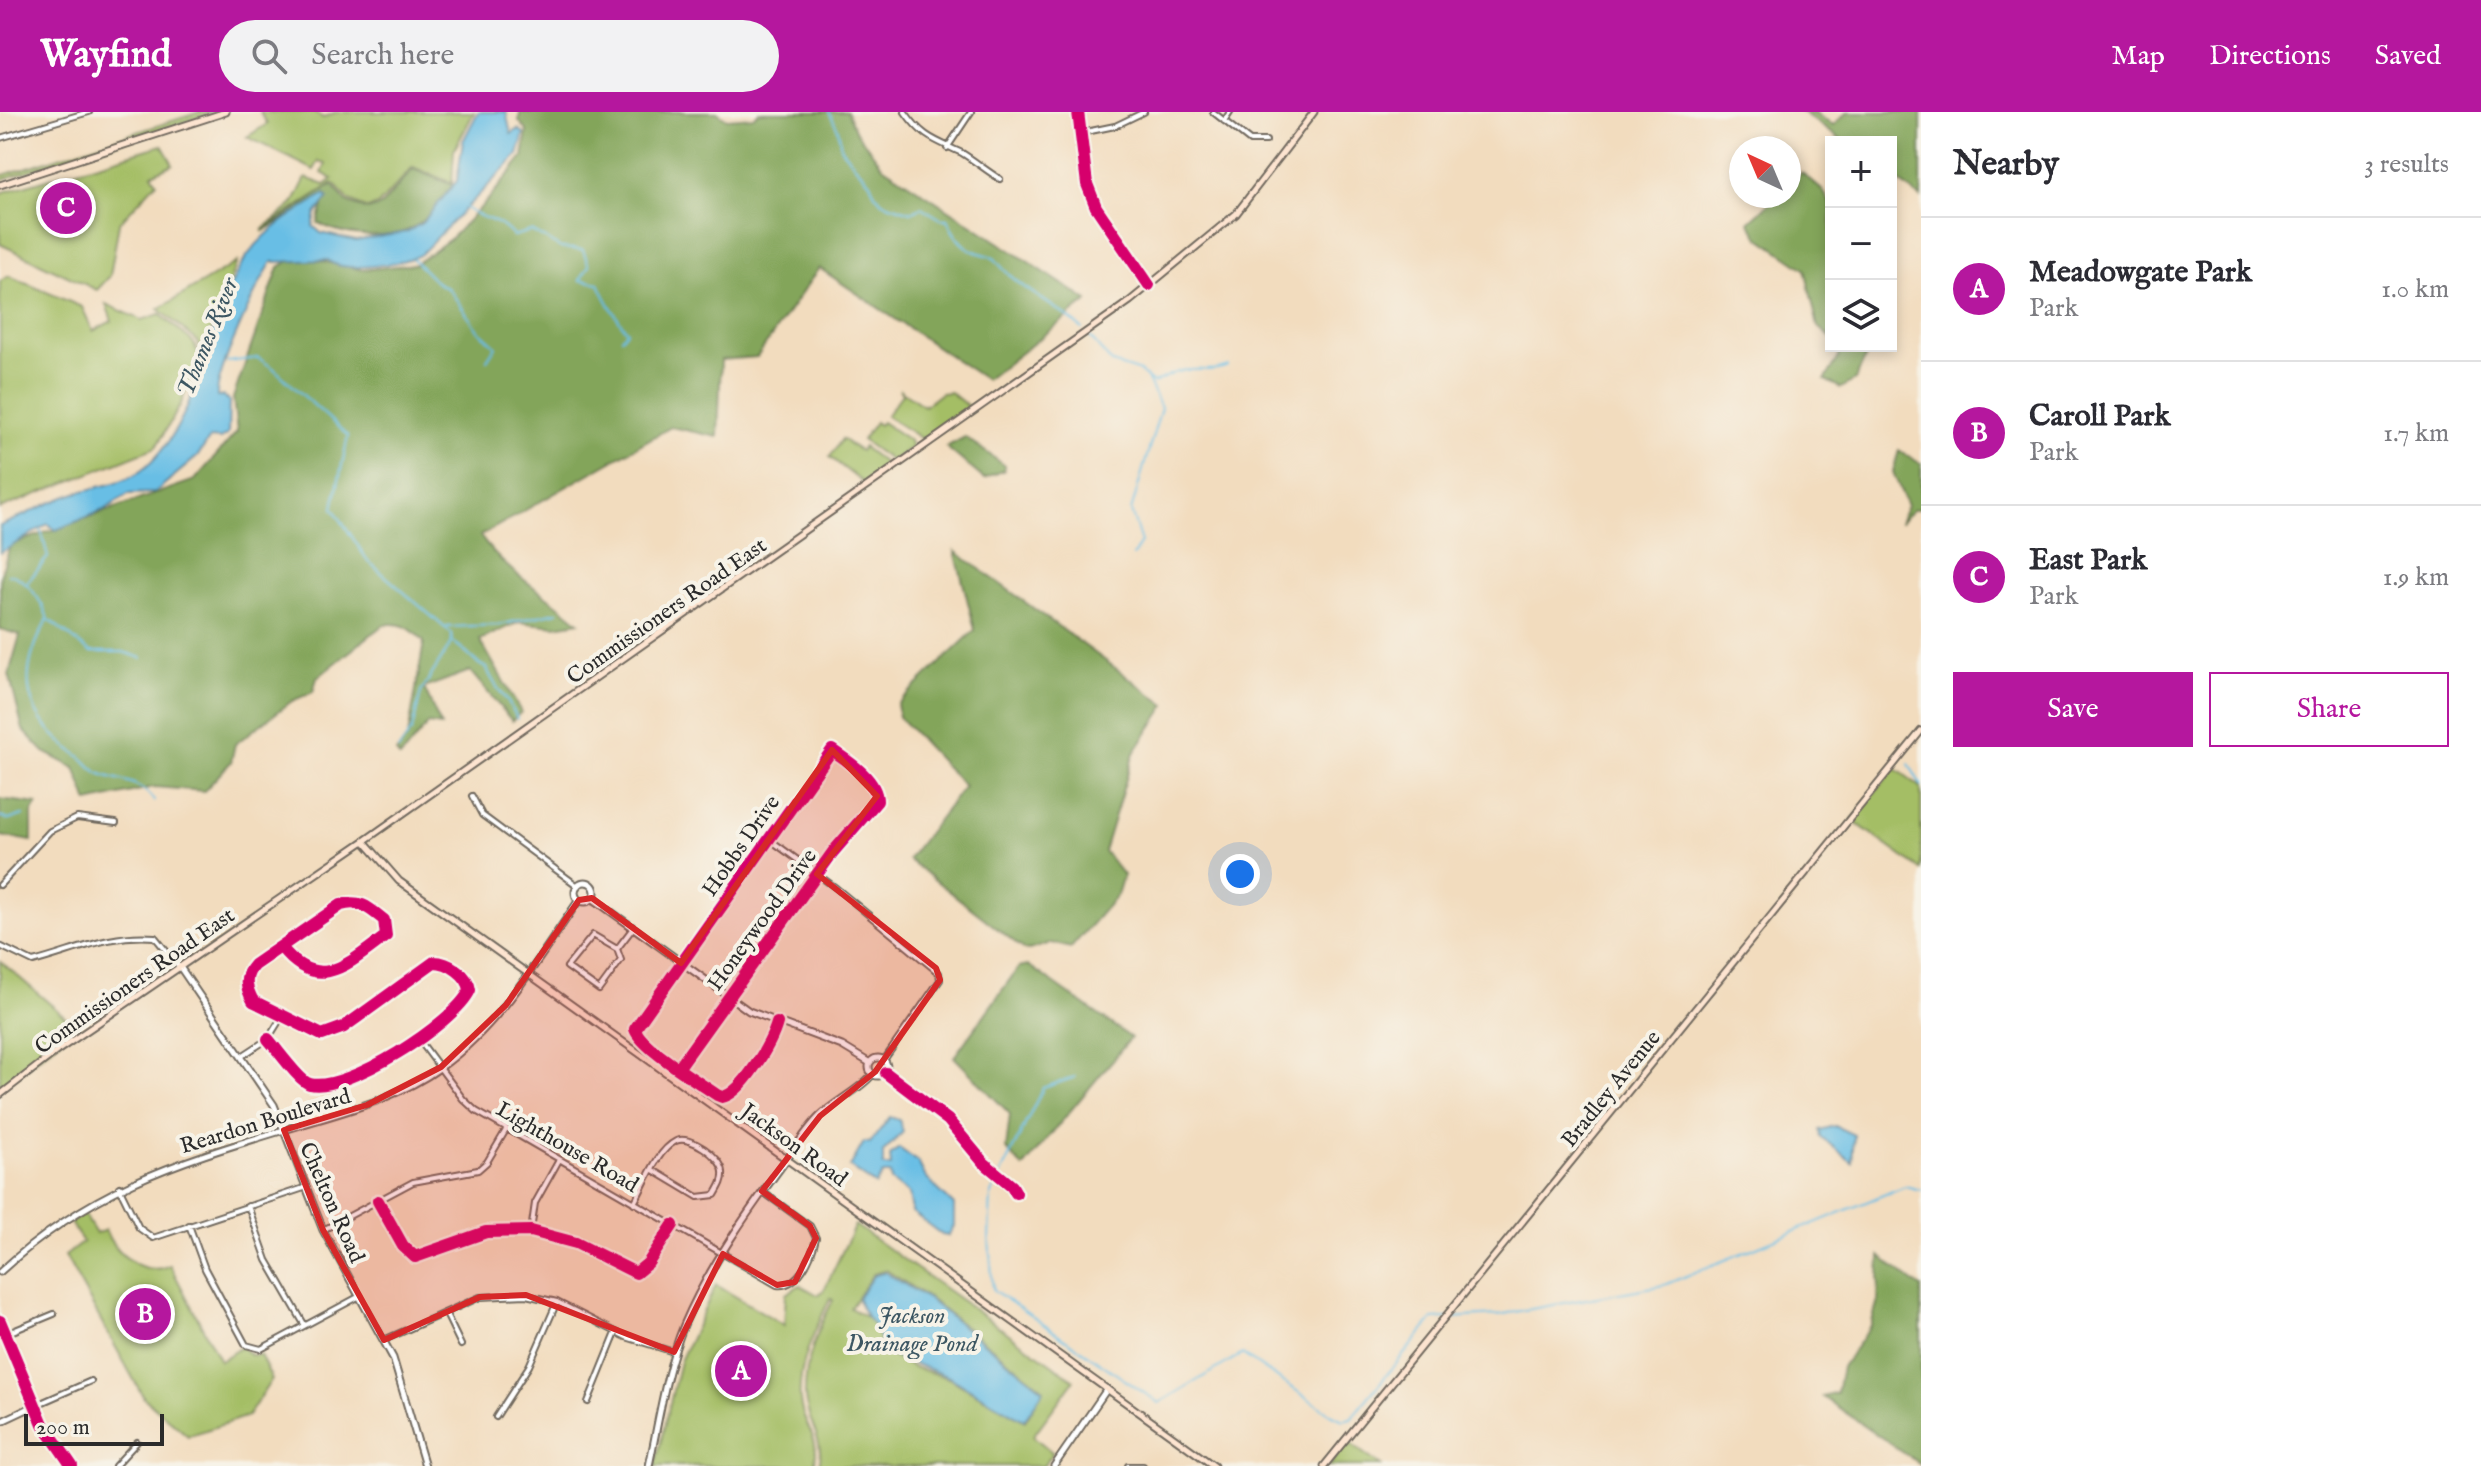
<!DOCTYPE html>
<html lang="en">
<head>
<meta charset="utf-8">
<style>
	:root { --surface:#fff; --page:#f2f2f3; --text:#2b2b33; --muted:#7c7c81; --line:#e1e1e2; --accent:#b5179e }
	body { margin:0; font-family:"IM FELL English",serif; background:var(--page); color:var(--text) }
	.controls { position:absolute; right:24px; top:24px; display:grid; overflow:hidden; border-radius:0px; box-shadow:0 4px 12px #0003 }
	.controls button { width:72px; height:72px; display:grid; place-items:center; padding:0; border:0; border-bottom:2px solid var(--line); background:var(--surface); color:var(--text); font:40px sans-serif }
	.compass { position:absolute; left:1729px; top:24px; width:72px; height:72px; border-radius:50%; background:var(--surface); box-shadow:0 4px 12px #0003; rotate:316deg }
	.scale { position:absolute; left:24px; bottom:20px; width:140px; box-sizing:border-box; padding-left:8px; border:4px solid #2b2b2b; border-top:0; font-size:22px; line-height:28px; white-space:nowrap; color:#2b2b2b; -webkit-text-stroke:6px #f7f3e8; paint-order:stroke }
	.you { position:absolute; left:1240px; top:762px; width:28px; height:28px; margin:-20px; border:6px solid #fff; border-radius:50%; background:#1a73e8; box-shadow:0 0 0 12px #1a73e833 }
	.badge { display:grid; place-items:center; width:52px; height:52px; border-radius:50%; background:var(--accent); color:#fff; font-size:26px; font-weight:700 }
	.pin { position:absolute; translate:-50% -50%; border:4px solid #fff; box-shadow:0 2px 8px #0006 }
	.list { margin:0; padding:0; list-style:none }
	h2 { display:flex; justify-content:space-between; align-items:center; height:104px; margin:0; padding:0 32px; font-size:34px }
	h2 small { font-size:26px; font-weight:400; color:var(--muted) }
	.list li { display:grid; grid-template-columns:52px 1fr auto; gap:24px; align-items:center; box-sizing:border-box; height:144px; padding:0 32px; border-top:2px solid var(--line) }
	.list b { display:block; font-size:30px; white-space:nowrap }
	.list p { margin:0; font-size:26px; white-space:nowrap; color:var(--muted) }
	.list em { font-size:26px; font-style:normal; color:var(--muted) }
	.actions { display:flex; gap:16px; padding:24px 32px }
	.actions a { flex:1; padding:18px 0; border:2px solid var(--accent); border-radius:0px; text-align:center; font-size:28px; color:var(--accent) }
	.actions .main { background:var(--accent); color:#fff }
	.icon { flex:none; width:44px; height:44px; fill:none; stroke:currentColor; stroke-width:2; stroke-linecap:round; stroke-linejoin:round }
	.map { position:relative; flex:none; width:1921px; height:1354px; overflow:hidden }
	header { display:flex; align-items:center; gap:48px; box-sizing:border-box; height:112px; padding:0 40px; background:var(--accent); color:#fff }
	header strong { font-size:38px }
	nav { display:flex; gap:44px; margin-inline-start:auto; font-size:28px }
	.search { width:560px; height:72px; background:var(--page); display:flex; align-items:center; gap:20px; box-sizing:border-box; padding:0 28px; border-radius:44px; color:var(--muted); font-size:30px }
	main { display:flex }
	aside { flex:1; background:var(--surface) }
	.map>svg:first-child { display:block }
	.green { fill:#a4be65; stroke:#687448; stroke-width:2; fill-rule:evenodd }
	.forest { fill:#83a55a; stroke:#576842; stroke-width:2 }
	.water { fill:#68bee5; stroke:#4a7488; stroke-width:2 }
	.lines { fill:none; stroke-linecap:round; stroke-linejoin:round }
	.stream { stroke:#68bee5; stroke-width:2 }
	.minor-casing { stroke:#71695e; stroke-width:8 }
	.tertiary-casing { stroke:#71695e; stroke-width:9 }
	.secondary-casing { stroke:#71695e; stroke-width:9 }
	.minor { stroke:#fff; stroke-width:4 }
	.tertiary { stroke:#fff; stroke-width:5 }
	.secondary { stroke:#fde4d0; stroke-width:5 }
	.cycleway-casing { stroke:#f7f3e8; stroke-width:17 }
	.cycleway { stroke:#d6006c; stroke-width:12 }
	.marked { fill:#d62828; fill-opacity:0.2; stroke:#d62828; stroke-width:6; stroke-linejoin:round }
	.labels { text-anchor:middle; stroke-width:8; stroke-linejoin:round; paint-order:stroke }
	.street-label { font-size:22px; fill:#2b2b2b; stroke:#f7f3e8 }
	.water-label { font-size:24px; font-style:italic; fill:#3d5763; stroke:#f7f3e8 }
</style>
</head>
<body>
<header>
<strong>Wayfind</strong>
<div class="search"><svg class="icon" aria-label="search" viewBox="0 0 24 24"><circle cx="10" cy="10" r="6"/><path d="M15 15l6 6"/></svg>Search here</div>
<nav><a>Map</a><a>Directions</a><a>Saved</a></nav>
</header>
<main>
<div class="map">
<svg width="1921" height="1354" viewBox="0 0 1921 1354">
	<rect width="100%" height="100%" fill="#f7f3e8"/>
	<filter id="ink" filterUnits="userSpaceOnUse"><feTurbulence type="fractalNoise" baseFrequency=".0125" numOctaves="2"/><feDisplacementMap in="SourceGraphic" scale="16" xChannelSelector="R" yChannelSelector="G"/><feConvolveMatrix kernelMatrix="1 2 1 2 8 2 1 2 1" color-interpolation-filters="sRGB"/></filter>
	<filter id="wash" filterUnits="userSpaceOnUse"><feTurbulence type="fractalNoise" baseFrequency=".006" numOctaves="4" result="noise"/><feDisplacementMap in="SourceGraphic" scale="32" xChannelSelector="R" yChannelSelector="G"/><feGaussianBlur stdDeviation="1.8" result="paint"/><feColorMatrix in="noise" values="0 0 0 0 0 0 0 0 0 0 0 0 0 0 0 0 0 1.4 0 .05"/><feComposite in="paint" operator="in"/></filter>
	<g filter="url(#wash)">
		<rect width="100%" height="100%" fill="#f2dcbe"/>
		<!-- green -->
		<path class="green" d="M200,0H215L0,68V64Z
			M260,0H314L323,6L336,0H474L454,38L452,71L413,55L379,92L368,97L350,89L333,71L262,118L293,92L306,66L325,73L333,67L322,61L326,52L319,49L314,58L247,25L267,12Z
			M162,33L173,52L152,62L157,70L119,111L110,164L97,178L0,132V81Z
			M237,150L202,241L196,228L159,197Z
			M9,164L82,195L93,219L112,209L106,192L142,208L160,202L193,230L200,245L180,294L156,335L0,397V169Z
			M899,277L924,294L941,281L950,280L970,296L922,327L886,304L902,282Z
			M875,310L879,313L882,310L910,329L912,335L891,349L862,328Z
			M842,327L860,339L863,335L883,350L884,355L863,371L830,345Z
			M1895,656L1921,675V758L1852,708Z
			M0,849L77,915L0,976Z
			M84,1102L96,1122L105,1118C115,1142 144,1166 170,1153L220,1249L241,1235L251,1243H260L272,1267L248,1304L188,1324L144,1286L65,1144L83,1130L70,1111Z
			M855,1113L1074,1268L1033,1324L1053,1341L1043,1354H819C826,1328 805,1308 805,1283C804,1250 818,1217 833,1188L830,1186C816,1217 797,1252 800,1288C802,1316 822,1323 814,1354H655L680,1249L716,1173L784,1213L786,1182L800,1173L818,1183L824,1178ZM886,1158L930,1187L1044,1277L1025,1309L948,1266L913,1255L881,1239C877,1210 875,1209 850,1196L873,1162Z
			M1348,1330L1381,1354H1329Z"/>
		<!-- forest -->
		<path class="forest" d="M520,0H717L727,7L753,5L759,0H847L856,20L884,55L1088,189L986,268L819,156L757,245L721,248L718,325L671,315L480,424C506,461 545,480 579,510L555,514L519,510L480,528L521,600L512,609L470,559L424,576L441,614L428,612L400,646L396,641L408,624L424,530C412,517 402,509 383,513L317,566L313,580L292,589L235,632L231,650L204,679L154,675L88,690L75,656L44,640L23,618L9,562L20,523L0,517V465L10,433L195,368L237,320L233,286L279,155L298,144L363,158L415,152L450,127L487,89L523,45L527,19L519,9Z
			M1802,0H1814L1833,14L1847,0H1921V86L1891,64V30H1844Z
			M413,57L453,73C443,85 433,101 420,111C396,131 343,125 318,111L326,83L262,120L332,73L348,91L368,98L381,94Z
			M1801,60L1823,79L1831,92V226L1818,215L1805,157L1759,125L1749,110L1777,84H1789V72Z
			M1839,234H1871L1855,268L1841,276L1825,268L1839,245Z
			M965,325L1004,353V358L984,367L946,335Z
			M1899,338L1921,352V397H1914L1899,411L1907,394L1893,360Z
			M955,439L1166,593L1134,641L1104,739L1123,763L1117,783L1071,836L1051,831L1026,839L908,747L964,674L899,605L897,592L975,518Z
			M0,687L38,692L32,701V729L0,724Z
			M1028,853L1131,926L1023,1056L1006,1037L1010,1002L954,945L1019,855Z
			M1880,1144L1921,1176V1353L1823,1285L1837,1281L1842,1255L1871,1213L1878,1189Z"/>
		<!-- water -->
		<path class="water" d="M478,0H506L511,22L518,17L524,21L518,43L421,142C406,152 340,162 328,148L272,150C258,172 215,261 217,285L224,284L229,289L228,322L220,327L210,326L197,345L154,381L128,382L106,397L56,418L48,412L0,441V414C26,403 52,388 79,380C101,374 128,370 146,355C201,307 205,213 242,152C261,120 294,101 325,82L328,86L316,102L313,114L321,121L356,129L407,120L422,111L457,69L463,29Z
			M890,1005L899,1008L903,1020L883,1040V1054H891L890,1043L899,1036L918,1050L926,1066L954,1093V1114L948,1124L942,1123L912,1100L909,1082L891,1069L890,1062H883L875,1073L850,1055L864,1030L870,1031Z
			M1835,1014L1854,1023L1852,1050L1821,1025L1820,1018Z
			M885,1160L929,1188L1044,1278L1024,1308L949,1265L882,1239C878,1206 862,1208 858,1186L873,1164Z"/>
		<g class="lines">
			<!-- stream -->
			<path class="stream" d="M829,0L838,17L841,37L870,70L875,82L882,90L911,100L921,95L941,107H947C952,119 961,134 974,139C980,142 992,143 996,148C1018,178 1055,191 1082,217
				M466,96C481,109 494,103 513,124L531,119L561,136L583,138L589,154L580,168L599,171C602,181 619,210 627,219L621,226
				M413,147L436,170L449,177L477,217L496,234L487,248
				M1089,224L1112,251L1140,260L1153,271C1166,266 1176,258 1190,258C1205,257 1213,260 1228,254
				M228,250L258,246L272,255L348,324L333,396L368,449L452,522V530L421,580L412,618L398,638
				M1133,444L1141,430L1131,399L1161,296L1146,264
				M8,462C26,464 43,491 48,507C15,564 23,605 78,643C86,648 92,659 101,662C122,670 140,668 154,689
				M26,472L48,445L41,418
				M48,507L90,540H123L142,546
				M447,515L499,513L557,500
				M452,530C467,537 470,550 487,556C493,576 511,588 517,607
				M1909,652L1921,673
				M0,705L9,708L23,703
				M1075,965L1043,976L991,1082L989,1126L993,1178L1159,1291L1242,1242L1331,1302L1343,1308L1351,1306L1433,1207L1498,1203L1664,1173L1905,1074L1921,1078"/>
		</g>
	</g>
	<g filter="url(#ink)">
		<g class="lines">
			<!-- minor casing -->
			<g class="minor-casing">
				<path id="minor" d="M905,0C923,26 935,28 962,41C975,49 987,59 1000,67
					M1213,0L1250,29H1266
					M1224,9L1230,0
					M1081,21L1115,14L1144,0
					M0,26L89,0
					M947,36L971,0
					M472,684L482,703L578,774
					M769,727L836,776L939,861L940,868L884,948
					M0,773L50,719L77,706L116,711
					M0,834L33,850C76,839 109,821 155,825L179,855
					M617,837L593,823L567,855L599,878L621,848L617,837L633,816
					M268,927C277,937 300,970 310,972C346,981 455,911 470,878C468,863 449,850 434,850L344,915L322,923L253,889C246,876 243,865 254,853L341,793C360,787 369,796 384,808L386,824C347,853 318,882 281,835
					M420,929L463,987L476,999L777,1173C798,1176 812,1145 816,1126L810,1114L763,1080
					M242,944L268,927L281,906
					M679,955L833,740L877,689C877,667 848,649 832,638L635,917C641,936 699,970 717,983L722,985C742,982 772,930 777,911
					M119,1075L139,1116L153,1126L304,1076
					M378,1089L403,1134L415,1145L486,1120L531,1119L576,1131L636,1161L648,1151L673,1113
					M634,1091C645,1073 656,1039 676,1029C689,1022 722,1045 723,1060C724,1069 719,1076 715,1083L698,1085L653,1058
					M248,1094L267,1148L304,1212
					M189,1113L205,1157L246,1233L261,1237L360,1184
					M323,1118L413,1070L478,1058L487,1050L506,1018
					M531,1119L535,1091L559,1048
					M446,1202L461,1233
					M8,1221L54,1202
					M384,1228L480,1185L526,1183L557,1190L626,1225L674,1240
					M588,1290L616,1221
					M34,1294L91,1269
					M496,1305L529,1254L557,1190
					M115,1354L137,1330
					M1128,1354H1143"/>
			</g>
			<!-- tertiary casing -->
			<g class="tertiary-casing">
				<path id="tertiary" d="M1078,0L1087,72L1096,95L1149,173
					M575 780a10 10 0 1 1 20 0a10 10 0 1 1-20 0Z
					M592,786L749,899L842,934L870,951
					M180,855L274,993L323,1118L393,1246L425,1354
					M869 955a9 9 0 1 1 18 0a9 9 0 1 1-18 0Z
					M886,961L948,1008L983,1050L1012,1074L1016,1081
					M0,1160C89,1078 171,1052 284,1018C338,1001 394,989 441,955C500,913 538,847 579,788
					M0,1209L43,1312L72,1354
					M0,1310L34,1294
					M649,1354C659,1307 666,1257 684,1213C709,1154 749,1098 787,1047C797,1033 807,1017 820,1004C836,988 857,980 872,963
					M1054,1354L1107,1277"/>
			</g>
			<!-- secondary casing -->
			<g class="secondary-casing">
				<path id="secondary" d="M0,73L226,0
					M364,729L399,769L1214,1354
					M0,983L57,939L364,729L1130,189L1236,102L1314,0
					M1324,1354L1921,619"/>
			</g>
			<!-- minor -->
			<use href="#minor" class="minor"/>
			<!-- tertiary -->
			<use href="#tertiary" class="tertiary"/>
			<!-- secondary -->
			<use href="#secondary" class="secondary"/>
			<!-- cycleway casing -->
			<g class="cycleway-casing">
				<path id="cycleway" d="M1078,0L1087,72L1096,95L1149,173
					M268,927C277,937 300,970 310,972C346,981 455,911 470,878C468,863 449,850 434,850L344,915L322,923L253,889C246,876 243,865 254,853L341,793C360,787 369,796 384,808L386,824C347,853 318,882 281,835
					M679,955L833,740L877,689C877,667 848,649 832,638L635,917C641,936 699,970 717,983L722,985C742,982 772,930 777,911
					M886,961L948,1008L983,1050L1012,1074L1016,1081
					M378,1089L403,1134L415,1145L486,1120L531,1119L576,1131L636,1161L648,1151L673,1113
					M0,1209L43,1312L72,1354"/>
			</g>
			<!-- cycleway -->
			<use href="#cycleway" class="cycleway"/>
		</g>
	</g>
	<!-- marked area -->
	<path class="marked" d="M832,638L877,684L817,762L936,856L940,868L875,960L820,1004L762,1079L810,1114L816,1126L795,1170L777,1173L723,1142L674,1240L526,1183L480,1185L384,1228L323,1118L284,1018L367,993L441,955L506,893L579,788L592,786L681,851Z"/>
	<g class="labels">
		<!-- street labels -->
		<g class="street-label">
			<text transform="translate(666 498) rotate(-35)" y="8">Commissioners Road East</text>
			<text transform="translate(740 733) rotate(-55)" y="8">Hobbs Drive</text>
			<text transform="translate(761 807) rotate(-54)" y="8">Honeywood Drive</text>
			<text transform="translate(134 868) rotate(-35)" y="8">Commissioners Road East</text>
			<text transform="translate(1610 976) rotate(-51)" y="8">Bradley Avenue</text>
			<text transform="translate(265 1008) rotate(-17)" y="8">Reardon Boulevard</text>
			<text transform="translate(795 1032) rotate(36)" y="8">Jackson Road</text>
			<text transform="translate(568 1034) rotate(30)" y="8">Lighthouse Road</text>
			<text transform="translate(333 1090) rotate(66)" y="8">Chelton Road</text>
		</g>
		<!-- water labels -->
		<g class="water-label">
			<text transform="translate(207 225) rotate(-68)" y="8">Thames River</text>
			<text x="912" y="1211">Jackson<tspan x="912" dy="28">Drainage Pond</tspan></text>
		</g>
	</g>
</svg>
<div class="controls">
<button>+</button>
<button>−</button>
<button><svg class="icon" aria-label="layers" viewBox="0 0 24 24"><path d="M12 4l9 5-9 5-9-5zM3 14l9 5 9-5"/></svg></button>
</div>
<svg class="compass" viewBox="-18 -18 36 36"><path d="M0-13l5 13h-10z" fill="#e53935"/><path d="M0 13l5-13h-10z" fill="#7c7c81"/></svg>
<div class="scale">200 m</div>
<div class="you"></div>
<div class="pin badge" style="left:741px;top:1259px">A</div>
<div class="pin badge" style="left:145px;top:1202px">B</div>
<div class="pin badge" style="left:66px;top:96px">C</div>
</div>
<aside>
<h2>Nearby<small>3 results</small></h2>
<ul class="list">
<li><span class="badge">A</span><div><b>Meadowgate Park</b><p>Park</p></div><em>1.0 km</em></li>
<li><span class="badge">B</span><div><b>Caroll Park</b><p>Park</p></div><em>1.7 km</em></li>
<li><span class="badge">C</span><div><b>East Park</b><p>Park</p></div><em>1.9 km</em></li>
</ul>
<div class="actions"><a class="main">Save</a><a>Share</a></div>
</aside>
</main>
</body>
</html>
